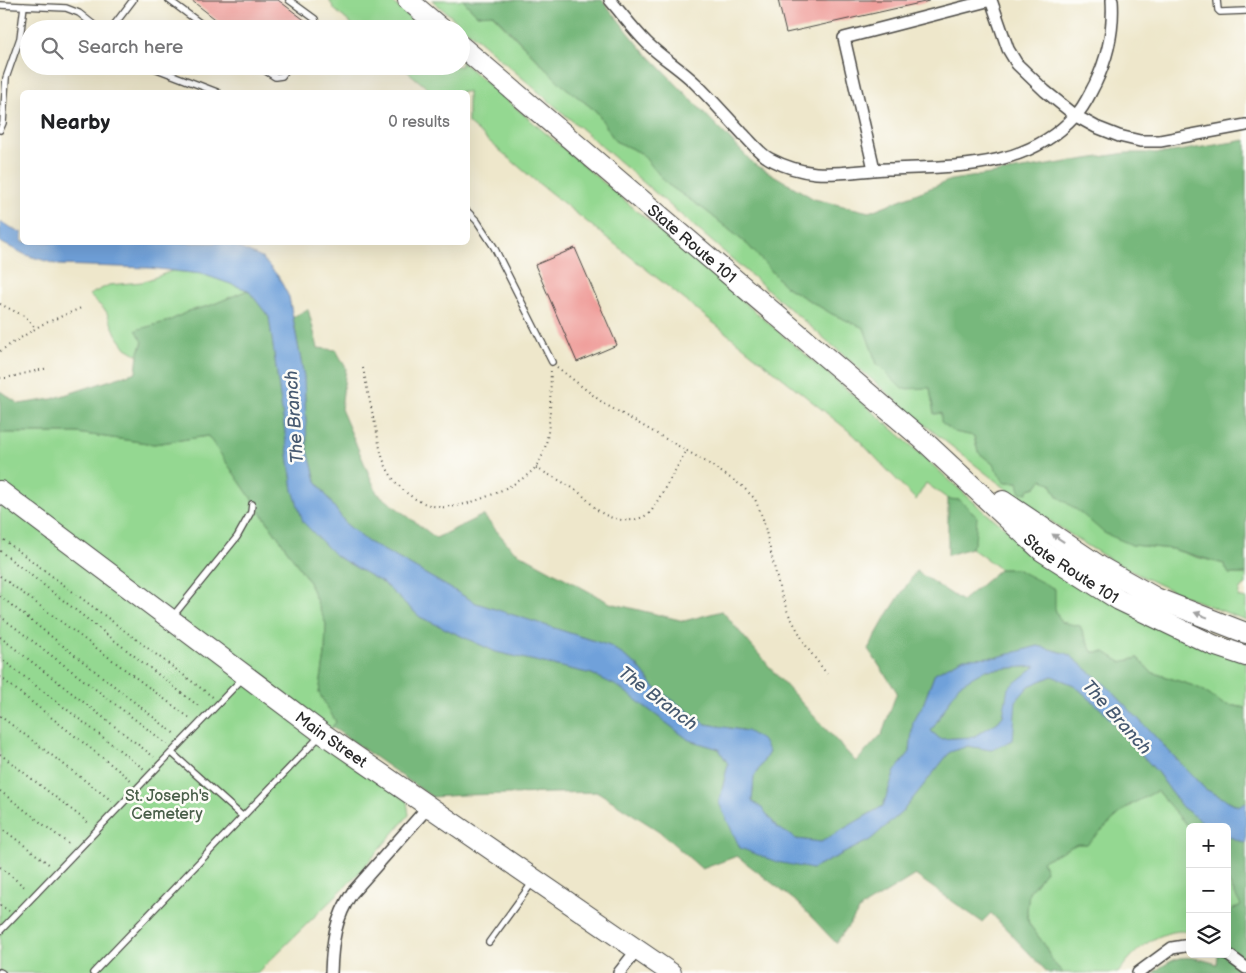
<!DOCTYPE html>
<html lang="en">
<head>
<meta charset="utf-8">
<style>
	:root { --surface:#fff; --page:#f2f2f2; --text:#202124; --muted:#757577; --line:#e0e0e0 }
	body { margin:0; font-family:"Balsamiq Sans",sans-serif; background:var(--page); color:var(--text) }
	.controls { position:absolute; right:15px; bottom:15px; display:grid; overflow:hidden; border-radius:8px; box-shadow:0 5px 20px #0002 }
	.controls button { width:45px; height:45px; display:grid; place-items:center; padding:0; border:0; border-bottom:1px solid var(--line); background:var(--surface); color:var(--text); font:25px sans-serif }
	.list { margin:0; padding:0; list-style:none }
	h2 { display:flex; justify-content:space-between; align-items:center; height:65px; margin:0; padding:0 20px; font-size:21px }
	h2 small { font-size:16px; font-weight:400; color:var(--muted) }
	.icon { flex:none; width:28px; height:28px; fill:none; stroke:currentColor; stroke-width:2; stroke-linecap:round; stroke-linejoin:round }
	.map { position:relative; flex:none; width:1246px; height:973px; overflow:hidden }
	.search { position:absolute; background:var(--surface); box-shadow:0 5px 20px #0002; left:20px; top:20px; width:450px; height:55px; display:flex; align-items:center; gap:12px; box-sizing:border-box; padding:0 18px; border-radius:28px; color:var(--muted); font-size:19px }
	.panel { position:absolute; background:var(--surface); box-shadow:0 5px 20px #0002; left:20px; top:90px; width:450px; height:155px; border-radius:8px }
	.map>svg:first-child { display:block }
	.green { fill:#94d891; stroke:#60825e }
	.forest { fill:#77b87b; stroke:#517253 }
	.water { fill:#70a1da; stroke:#4e6682; fill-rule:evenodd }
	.building { fill:#ef9c99 }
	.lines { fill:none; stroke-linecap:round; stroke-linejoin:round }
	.lane-casing { stroke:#484743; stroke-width:8 }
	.street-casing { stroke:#484743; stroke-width:14 }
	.highway-casing { stroke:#484743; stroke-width:22 }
	.path { stroke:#484743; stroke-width:2; stroke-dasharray:1 4; stroke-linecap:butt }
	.lane { stroke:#fff; stroke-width:5.5 }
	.street { stroke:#fff; stroke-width:11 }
	.highway { stroke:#fff; stroke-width:20 }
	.oneway { fill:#a0a0a0 }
	.labels { text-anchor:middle; stroke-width:5; stroke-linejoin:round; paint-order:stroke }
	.street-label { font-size:16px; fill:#2b2b2b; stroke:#fdfcf7 }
	.park-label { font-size:16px; fill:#4a5f4a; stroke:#fdfcf7 }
	.water-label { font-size:18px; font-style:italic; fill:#475a71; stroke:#fdfcf7 }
</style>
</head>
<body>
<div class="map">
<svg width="1246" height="973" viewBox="0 0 1246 973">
	<rect width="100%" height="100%" fill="#fdfcf7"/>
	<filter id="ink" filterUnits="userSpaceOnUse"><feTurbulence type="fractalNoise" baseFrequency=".02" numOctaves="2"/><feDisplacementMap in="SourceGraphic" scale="10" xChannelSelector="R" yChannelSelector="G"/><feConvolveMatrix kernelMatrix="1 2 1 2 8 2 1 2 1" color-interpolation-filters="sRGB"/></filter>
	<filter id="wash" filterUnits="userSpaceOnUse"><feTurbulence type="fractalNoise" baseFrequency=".0096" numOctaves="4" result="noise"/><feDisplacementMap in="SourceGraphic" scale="20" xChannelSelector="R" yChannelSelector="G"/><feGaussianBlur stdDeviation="1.12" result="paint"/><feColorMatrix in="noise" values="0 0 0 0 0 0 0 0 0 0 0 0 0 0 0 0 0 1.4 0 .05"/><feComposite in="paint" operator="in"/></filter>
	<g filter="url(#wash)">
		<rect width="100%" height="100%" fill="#eee7cb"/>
		<!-- green -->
		<path class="green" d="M329,0H390L423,29H357L335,10Z
			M432,0H463L477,15L492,14L560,83L597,112L615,141L641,153L667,184L705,210L748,245L785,286L832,314L864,328L877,364L930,388L934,414L941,413L955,432L974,436L978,452L993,464L1004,482H1018L1029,489L1036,487L1042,479L1051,484L1057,496L1132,545L1172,549L1196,557L1224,564L1229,574H1246V585L1240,589L1238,597L1246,599V620C1200,603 1153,584 1111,560C1043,520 981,470 920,421Z
			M461,61L887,424L986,513L1052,563L1246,663V708L1223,704L1197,687L1151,672L1138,658L1121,662L1105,652H1092L1080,626L1061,623L1055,609L1016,569H1000L971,548L975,542L960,500L948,499L926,483L916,500L854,435L532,178L468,123V92H432L401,66H461Z
			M172,271L202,274L248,290L209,306L189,311L169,321L137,330L143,341L138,355L126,348L116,334L106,311L89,295L109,285L142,282Z
			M0,433H77L154,444L208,436L308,580L326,624L325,654L319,693L336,722L322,741L407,801L409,815L358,874L257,973H0Z
			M1157,791L1190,829V931C1158,929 1135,949 1118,973H1063L1053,962L1044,944L1029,924L1027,911L1029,892L1046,871L1042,861L1077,844H1087C1108,823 1129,802 1157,791Z
			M1227,879L1242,906L1227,920Z"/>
		<!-- forest -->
		<path class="forest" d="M463,0H602L642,49L753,163L814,199L869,212L951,180L1126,153H1166L1246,140V574H1229L1224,564L1172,549L1132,545L1104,533L1081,513L1057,496L1051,484L1042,479L1036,487L1029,489L1027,493L1020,492L1018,482H1004L993,464L978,452L974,436L954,432L941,422V413L934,414L930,388L902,389L877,364L864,328L832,314L785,286L748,245L705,210L667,184L641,153L615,141L597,112L560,83L493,14L477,15Z
			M248,290L269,317L293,490L336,556L383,583L420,617L496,652L592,674L619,687L689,740L719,749L728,764L719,803L812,869L870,840L902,812L950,752L968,746L991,750L1013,740L1015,701L1029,686L1052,676L1074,685L1102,710L1158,773L1182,807L1210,827H1190V829L1157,791L1128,806L1087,844H1077L1042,861L1046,871L1029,892L1027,911L1029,924L1044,944L1053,962L1063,973H1048L991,913L982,922L915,875L861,908L836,943L798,903L737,856L702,869L659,831L598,792L463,795L432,797L332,727L336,722L319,693L325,654L326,624L308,580L208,436L154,444L77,433H0V391L19,404L52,399L136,372L138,355L143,342L136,330L169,321L189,311L209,306Z
			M308,309L318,348L336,350L346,368L341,409L377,493L436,538L483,515L513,550L610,603L684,621L722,611L779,678L856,762L882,734L897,692L868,649L886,617L916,571L962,601L1000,569H1016L1055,589V609L1061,622L1080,626L1092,652H1105L1121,662L1138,658L1151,672L1197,687L1223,704L1246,708V802L1239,806L1205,789L1107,686L1068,654L1038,646L998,657L964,658L935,673L923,705L913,721L910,752L895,771L883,806L821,842L796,839L777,827L762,808L752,801L754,777L769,752L747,731L706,724L654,687L637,665L610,646L476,603L394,556L368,542L346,524L316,481L307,446L304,377L293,317Z
			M948,499L960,500L977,517L975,542L971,548L948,555Z
			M1037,666L1031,671L1006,706L1003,716L998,722L973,737L940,739L931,731L958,685L985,670Z
			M1227,836L1246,843V973H1153C1179,953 1187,955 1217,964L1218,954H1227V920L1231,910L1241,906L1227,879Z"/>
		<!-- water -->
		<path class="water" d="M0,222L22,233V242L223,243H228L262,258L278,276L289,297L304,377L307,446L316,481L346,524L368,542L394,556L476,603L610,646L637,665L654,687L706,724L747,731L763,741L769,752L754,777L752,801L762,808L777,827L796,839L821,842L883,806L895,771L910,752L913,721L923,705L935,673L964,658L998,657L1038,646L1068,654L1107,686L1205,789L1238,806L1246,802V843L1227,836V827H1210L1182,807L1158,773L1102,710L1074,685L1052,676L1029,686L1016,701L1013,740L991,750L968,746L950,752L902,812L870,840L812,869L777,862L740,848L719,803L728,764L719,749L689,740L619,687L592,674L496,652L420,617L383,583L336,556L303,522L293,490L269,317L248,290L202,274L149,268L59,265L26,255L0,242ZM1036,666L1008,688L1003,716L998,722L973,737L940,739L931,731L959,685L985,670Z"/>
		<g id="blocks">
			<!-- building -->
			<path class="building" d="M191,0H278L311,25L309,29H228Z
				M778,0H929V1L786,33Z
				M575,248L617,345L577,362L535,265Z"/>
		</g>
	</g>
	<g filter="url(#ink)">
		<use href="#blocks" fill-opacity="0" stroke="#484743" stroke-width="1"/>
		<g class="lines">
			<!-- lane casing -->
			<g class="lane-casing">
				<path id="lane" d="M169,0L208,29
					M289,0L315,19L316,23L315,29
					M1217,0L1218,10L1220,12L1246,11
					M0,5L66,8L79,13L99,29
					M111,29L133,0
					M149,66L217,92
					M258,66L275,77L282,76L289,66
					M0,130L3,123L6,78L20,38L24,6
					M468,212L477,221L494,247L552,362
					M173,616L237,537L251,512L252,504
					M172,753L242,816
					M0,931L242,679
					M489,942L532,883
					M0,972L2,973
					M93,973L320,736"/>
			</g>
			<!-- street casing -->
			<g class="street-casing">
				<path id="street" d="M610,0C622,14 634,30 647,43C662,58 681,69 696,84C712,100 727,117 743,134C751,142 760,154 770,159C814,182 843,171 888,169C955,166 1026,170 1075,116C1084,108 1089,95 1095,84C1108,57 1114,30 1112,0
					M991,0L1008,49L1017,64L1045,91L1076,116L1096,127L1119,136L1140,141H1160L1246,125
					M874,169L844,38L991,0
					M1227,954L1246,968
					M331,973C332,943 335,918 352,893L429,806
					M619,973L637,950
					M1138,973L1172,948L1190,945"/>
			</g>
			<!-- highway casing -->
			<g class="highway-casing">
				<g id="highway">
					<path d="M408,0L442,29"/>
					<path id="s1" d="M461,46L922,439L1042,551L1119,600L1213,645L1246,656"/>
					<path id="s2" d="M0,491L322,733L671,973"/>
					<path d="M1003,501L1101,567L1156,598L1246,633"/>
				</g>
			</g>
			<!-- path -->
			<path class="path" d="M0,304L26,317L35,328
				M0,351L41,325L81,308
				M557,367L603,403L708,463L742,486L755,499L763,519L779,587L788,613L808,649L827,674
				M363,368C367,388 371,408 376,428C379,443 381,459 389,472C399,490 418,505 440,507C462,510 515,487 531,472C535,469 538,463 540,460C552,440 550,393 551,369
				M0,378H6L48,368
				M536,468C549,475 564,482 577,491C586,497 592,506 600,512C616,522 636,524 651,512L687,450
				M0,537L214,698
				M0,551L201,708
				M0,576L191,719
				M0,596L176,735
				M0,616L167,744
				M0,637L154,757
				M0,658L144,769
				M0,677L132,781
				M0,716L112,801
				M0,754L90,824
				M0,791L70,845
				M0,827L50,865
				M0,867L27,889
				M0,905L9,911"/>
			<!-- lane -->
			<use href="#lane" class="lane"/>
			<!-- street -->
			<use href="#street" class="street"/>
			<!-- highway -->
			<use href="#highway" class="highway"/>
		</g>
		<!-- one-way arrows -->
		<defs><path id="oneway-solid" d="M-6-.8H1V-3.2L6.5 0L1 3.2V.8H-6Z" transform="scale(1.25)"/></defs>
		<g class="oneway">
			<use href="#oneway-solid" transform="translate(1058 538) rotate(-146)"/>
			<use href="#oneway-solid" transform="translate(1201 615) rotate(-159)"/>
		</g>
	</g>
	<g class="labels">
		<!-- street labels -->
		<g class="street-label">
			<text dy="6" stroke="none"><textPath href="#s1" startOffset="304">State Route 101</textPath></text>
			<text dy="6" stroke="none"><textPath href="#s1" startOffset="804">State Route 101</textPath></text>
			<text dy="6" stroke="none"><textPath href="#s2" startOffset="414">Main Street</textPath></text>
		</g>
		<!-- park labels -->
		<g class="park-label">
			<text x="167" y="801">St. Joseph's<tspan x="167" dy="18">Cemetery</tspan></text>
		</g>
		<!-- water labels -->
		<g class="water-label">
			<text transform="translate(294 417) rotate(-94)" y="6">The Branch</text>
			<text transform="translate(658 698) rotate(37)" y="6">The Branch</text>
			<text transform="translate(1117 717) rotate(48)" y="6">The Branch</text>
		</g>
	</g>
</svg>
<div class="controls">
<button>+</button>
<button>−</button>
<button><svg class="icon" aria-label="layers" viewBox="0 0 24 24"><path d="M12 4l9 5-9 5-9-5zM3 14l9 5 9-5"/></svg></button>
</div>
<div class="search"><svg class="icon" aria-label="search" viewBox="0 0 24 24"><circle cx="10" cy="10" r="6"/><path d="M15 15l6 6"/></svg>Search here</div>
<section class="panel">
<h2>Nearby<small>0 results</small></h2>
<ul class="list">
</ul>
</section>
</div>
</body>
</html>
